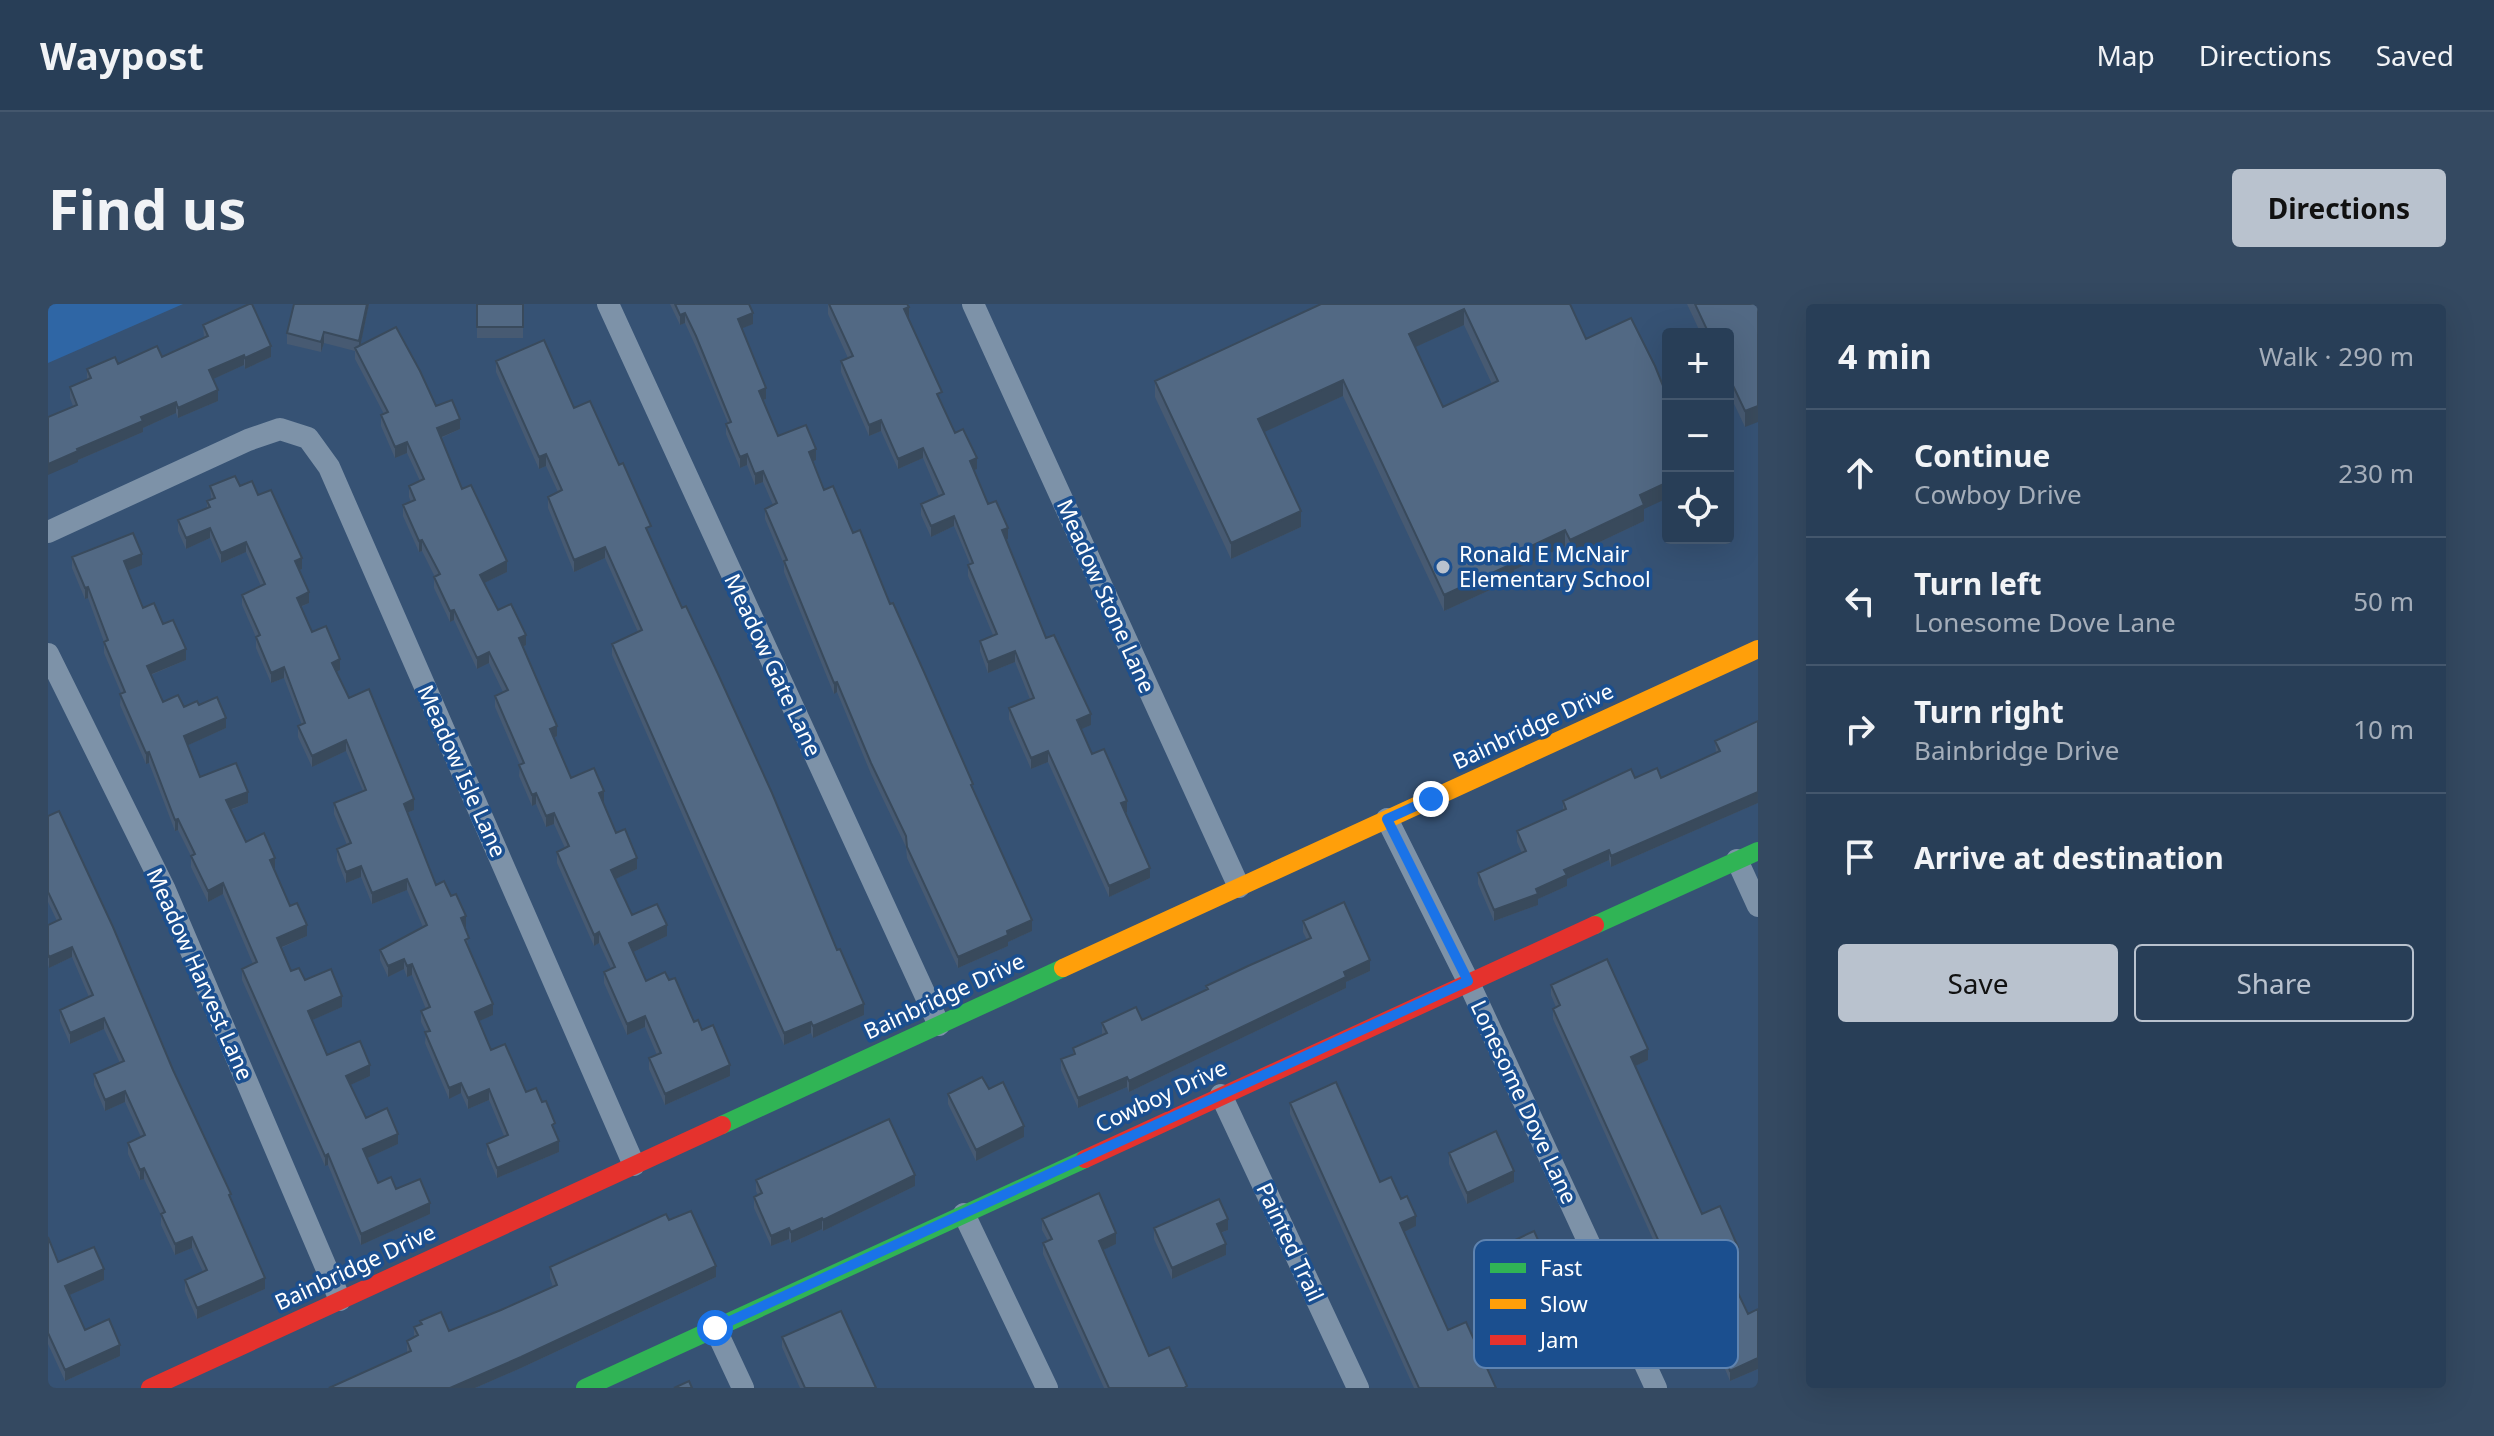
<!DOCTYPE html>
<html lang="en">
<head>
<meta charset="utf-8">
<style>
	:root { --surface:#283e57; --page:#344961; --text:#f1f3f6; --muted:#a5aeba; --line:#44576d; --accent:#b9c2ce }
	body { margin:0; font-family:"Noto Sans",sans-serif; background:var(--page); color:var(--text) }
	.controls { position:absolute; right:24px; top:24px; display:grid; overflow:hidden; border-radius:8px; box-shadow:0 8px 32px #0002 }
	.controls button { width:72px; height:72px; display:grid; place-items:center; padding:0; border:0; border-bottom:2px solid var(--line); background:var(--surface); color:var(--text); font:40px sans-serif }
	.stop { position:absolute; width:24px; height:24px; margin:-18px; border:6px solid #1a73e8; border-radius:50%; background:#fff }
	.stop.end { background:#1a73e8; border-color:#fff; box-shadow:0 2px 8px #0008 }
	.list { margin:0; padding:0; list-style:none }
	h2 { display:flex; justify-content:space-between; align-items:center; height:104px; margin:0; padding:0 32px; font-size:34px }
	h2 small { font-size:26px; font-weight:400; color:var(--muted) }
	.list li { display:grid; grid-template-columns:52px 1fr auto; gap:24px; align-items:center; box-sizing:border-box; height:128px; padding:0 32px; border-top:2px solid var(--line) }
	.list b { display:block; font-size:30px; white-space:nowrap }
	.list p { margin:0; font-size:26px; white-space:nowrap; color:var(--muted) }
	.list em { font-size:26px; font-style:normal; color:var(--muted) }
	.actions { display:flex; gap:16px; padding:24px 32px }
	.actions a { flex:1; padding:18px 0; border:2px solid var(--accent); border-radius:8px; text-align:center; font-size:28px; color:var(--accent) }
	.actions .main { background:var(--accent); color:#111 }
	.icon { flex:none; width:44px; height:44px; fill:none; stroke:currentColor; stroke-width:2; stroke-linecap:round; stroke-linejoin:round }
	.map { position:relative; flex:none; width:1710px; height:1084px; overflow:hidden; border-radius:8px }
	header { display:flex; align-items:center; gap:48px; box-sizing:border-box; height:112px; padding:0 40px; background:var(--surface); border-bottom:2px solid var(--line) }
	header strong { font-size:38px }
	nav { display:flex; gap:44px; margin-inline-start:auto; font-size:28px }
	.intro { display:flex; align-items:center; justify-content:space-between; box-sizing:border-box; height:192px; padding:0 48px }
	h1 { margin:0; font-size:56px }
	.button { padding:20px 36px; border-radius:8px; background:var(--accent); color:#111; font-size:28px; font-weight:700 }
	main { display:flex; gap:48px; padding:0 48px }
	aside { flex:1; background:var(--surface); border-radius:8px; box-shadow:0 8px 32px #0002 }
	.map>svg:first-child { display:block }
	.green { fill:#2f66a5 }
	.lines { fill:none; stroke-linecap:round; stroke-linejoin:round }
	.street { stroke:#7d92a8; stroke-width:22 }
	.fast { stroke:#30b455; stroke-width:18 }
	.slow { stroke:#ff9f0a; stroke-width:18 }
	.jam { stroke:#e5322d; stroke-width:18 }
	.wall { fill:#475a72; fill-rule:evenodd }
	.shaded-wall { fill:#394a5c }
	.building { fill:#526984; stroke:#394a5c; stroke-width:2; fill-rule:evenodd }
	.route { stroke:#1a73e8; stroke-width:10 }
	.poi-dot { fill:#b9c2ce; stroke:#1b4f8f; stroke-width:3 }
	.labels { text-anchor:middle; stroke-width:7; stroke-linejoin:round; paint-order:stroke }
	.poi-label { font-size:22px; fill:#fff; stroke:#1b4f8f; text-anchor:start }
	.street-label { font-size:22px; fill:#fff; stroke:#1b4f8f }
	.key { fill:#1b4f8f; stroke:#5f84b1; stroke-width:2 }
	.key-label { font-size:22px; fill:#fff }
</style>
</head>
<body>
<header>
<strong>Waypost</strong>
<nav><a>Map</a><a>Directions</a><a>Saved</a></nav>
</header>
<div class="intro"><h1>Find us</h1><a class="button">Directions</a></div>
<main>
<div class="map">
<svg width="1710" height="1084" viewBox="0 0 1710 1084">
	<rect width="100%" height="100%" fill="#365274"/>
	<!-- green -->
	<path class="green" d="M0,0H135L0,59Z"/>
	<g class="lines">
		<!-- street -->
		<path class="street" d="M560,0L891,721
			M925,0L1191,583
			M0,228L200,136L232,125L260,134L281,163L586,861
			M0,350L117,586L292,996
			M1339,515L1420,677L1608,1084
			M1689,556L1710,602
			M1173,791L1310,1084
			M916,910L999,1084
			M667,1024L695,1084"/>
		<!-- fast -->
		<path class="fast" d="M1547,621L1710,547
			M674,821L1015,664
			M537,1084L1037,855"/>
		<!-- slow -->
		<path class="slow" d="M1015,664L1710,345"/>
		<!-- jam -->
		<path class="jam" d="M1037,855L1547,621
			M102,1084L674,821"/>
	</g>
	<!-- wall -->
	<path class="wall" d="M246,0H321L312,42L388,102L412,125L393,134L414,185L459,268L436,279L450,306L478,341L475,343L509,432L506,434L523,474L556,498H555L568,529L589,565L567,575L584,611L619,632L585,648L598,677L621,676L646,718L654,726L682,772L617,801L601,765V754L609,751L597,723L579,731L556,679V668L563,665L551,639L546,642L509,559V548L517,544L506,520L498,523L488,500L484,502L471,472L472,461L447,403V392L455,388L441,359L429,365L406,316L402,318L386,284V273H387L374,247L371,248L355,212V201L363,198L361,193V182L372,177L359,149L347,154L333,122V111L336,110L307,55V47L276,39L273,48L239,40V29Z
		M429,0H475V34H429Z
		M622,0H701L705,20L694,24L718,95L715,96L730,132L768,156L764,157L776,186L805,229L842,300L925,486L984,627L960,638V642L910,664L859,554L858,543L823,470L789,388L786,390L736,268V260L717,215V205L725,201L715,178L707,181L699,161L692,164L678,130V120L680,119L648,43L637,19L632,21Z
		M780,0L861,14L893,99L907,129L929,165L926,166L940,200L960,235L958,236L998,334L1043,421L1033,425L1044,450L1079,508H1077L1102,574L1061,593L1000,458L983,465L961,415V404L982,395L967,358L940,369L932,347V337L945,331L920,272V261L922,260L906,222L883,233L873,211V200L891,192L875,154L850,165L833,127L821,132L793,68V57L800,54L780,10Z
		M1273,0H1522L1596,205V217L1522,252L1517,242L1466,266V275L1396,307L1295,92L1216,128L1253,223L1183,255L1107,93V77ZM1416,21L1444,80L1395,103L1367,43Z
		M1639,0H1710L1697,123L1680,87V30H1653Z
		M155,21L223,53L197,65L196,61L165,75L170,97L130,114L128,109L95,124V128L30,156V158L25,102L22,94V83L39,76V65L114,53L156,34Z
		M448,57L526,104L603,233L816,711L765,734L763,729L736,741L564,351V340L590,328L557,254L526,268L500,204V193L510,188L498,162L491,165L448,68Z
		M162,182H192L210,191L254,265L251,266L261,299L253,303L264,328L292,366L288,368L301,394L366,506L359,509L388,581L418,623L417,624L421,645L445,711L431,717L443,746L478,788L507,829L511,848L449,874L439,850V840L456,832L441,796L420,805L413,789L401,795L377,739L378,728L373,718V707L378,705L364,671L359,673L356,665L340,673L332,656V646L375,623L359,586L324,600L313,573L298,579L289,556V545L299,541L286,510V499L315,487L298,447L264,463L250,433V422L254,421L236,374L223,379L208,344V333L194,301V291L213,282L198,248L173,259L162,234L138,245L130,227V216L159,204V197L163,195Z
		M24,253L94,261L80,266L95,304L115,320L138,356L103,371L115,398L136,403L151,401L178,424L140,441L152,473L200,499L183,506L198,538L227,564L226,565L242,602L259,632L233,644L243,667L294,703L264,716L279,751L322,772L302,781L318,814L350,840L319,854L330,879L348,885L382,910L313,941L280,861L277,862L194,676V665L205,660L175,590L160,598L143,563V552L130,526L127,527L101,459L98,460L72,401L73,389L56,349V338L40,294L37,295L24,264Z
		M1710,417V499L1563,563L1561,556L1519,575V582L1490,595V601L1446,617L1430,580V569L1474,549L1469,538V527L1515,507V497L1587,474H1613L1668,449L1667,437Z
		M0,512L125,766L183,895L217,985L149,1015L137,987V976L155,968L144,944L127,951L113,921V911L96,875L92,876L80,850V839L93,833L77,798L57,807L46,781V770L72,759L56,725L22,740L12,717V706L41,693L24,653L1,664L0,661V621L9,617L0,598Z
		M1255,617L1322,667L1298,678V684L1081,788L1079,783L1030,804L1013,766V755L1025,750V744L1054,730V719L1094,716L1158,686V682L1259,636L1255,628Z
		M1503,681L1600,756L1587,762L1654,910L1690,954L1676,960L1700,1010L1710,1005V1065L1682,1077L1674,1058L1663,1063L1505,715V705L1508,703L1503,691Z
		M941,785L976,833L928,857L900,800V790Z
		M1242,799L1332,878L1353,895L1368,922L1356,928L1400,1026L1448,1084H1366L1242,810Z
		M1401,849L1466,878L1419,900L1401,860Z
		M708,876L867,882L775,927L774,925L743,939L741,935L723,942L706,904V893L710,891L708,887Z
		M994,915L1068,940L1055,946L1101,1052L1139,1084H1056L995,950V939L1000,937L994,926Z
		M621,916L668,973L473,1064L427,1084H281L359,1048V1037L366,1033V1023L372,1020V1017L401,1027L453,1006L505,983L502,974V963Z
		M1106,924L1180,926L1173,929L1178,951L1124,975L1106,935Z
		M0,933L10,958L56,976L21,991L37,1026L72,1052L17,1077L0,1040Z
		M1495,947L1513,975L1456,1001L1447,981L1440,984L1431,963V953Z
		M734,1033L828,1084H752L734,1043Z"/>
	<!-- shaded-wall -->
	<path class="shaded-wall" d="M319,0H321L311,48V37Z
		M861,3V14L856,16V5Z
		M1416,5V21L1361,46V30Z
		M637,9V19L632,21V11Z
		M705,9V20L690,26V15Z
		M276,28V39L273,48V38Z
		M223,42V53L197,65V54Z
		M196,51V61L161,77V66Z
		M1295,76V92L1210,131V115Z
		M718,84V95L711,97V87Z
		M170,86V97L130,114V104Z
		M128,98V109L95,124V128L30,156V158L0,171V160L93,113Z
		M1710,102V118L1697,123V107Z
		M412,115V125L389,135V124Z
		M833,116V127L821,132V121Z
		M359,138V149L347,154V143Z
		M875,144V154L850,165V155Z
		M768,145V156L761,159V148Z
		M498,150V162L491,165V153Z
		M699,150V161L692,164V153Z
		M929,154V165L922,168V157Z
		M715,167V178L707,181V170Z
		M1620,178V194L1596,205V217L1522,252V236L1592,191Z
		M1253,207V223L1183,255V239Z
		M906,212V222L883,233V222Z
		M162,224V234L138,245V234Z
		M960,224V235L954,237V226Z
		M1517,226V242L1466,266V275L1396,307V291L1462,252Z
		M374,236V247L371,248V237Z
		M198,238V248L173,259V249Z
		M557,243V254L526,268V256Z
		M94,250V261L76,268V257Z
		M254,254V265L247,268V257Z
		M459,257V268L432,281V271Z
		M40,283V294L37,295V284Z
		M261,288V299L249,304V294Z
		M406,306V316L402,318V307Z
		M478,331V341L471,345V334Z
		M138,345V356L99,372V362Z
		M967,347V358L940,369V358Z
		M441,348V359L429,365V354Z
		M292,355V366L284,370V359Z
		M236,363V374L223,379V369Z
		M789,378V388L786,390V379Z
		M1043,410V421L1029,427V416Z
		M178,414V424L136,443V432Z
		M509,422V432L502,436V425Z
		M298,436V447L264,463V452Z
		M1000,447V458L983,465V454Z
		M101,448V459L98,460V449Z
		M556,487V498L551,500V489Z
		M200,488V499L178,507V496Z
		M1710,488V499L1563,563V552Z
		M488,489V500L484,502V491Z
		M366,495V506L356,510V500Z
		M1079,497V508L1073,510V499Z
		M506,509V520L498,523V512Z
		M130,515V526L127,527V516Z
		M1561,546V556L1519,575V582L1490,595V601L1446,617V606L1488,585L1516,566Z
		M227,554V564L222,567V556Z
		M589,554V565L563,577V566Z
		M313,562V573L298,579V568Z
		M1102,564V574L1061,593V582Z
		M359,575V586L324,600V589Z
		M175,579V590L160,598V587Z
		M418,612V623L413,625V614Z
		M984,616V627L960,638V642L910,664V653L959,627Z
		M259,621V632L229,645V634Z
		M619,621V632L581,650V639Z
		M551,628V639L546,642V631Z
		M24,643V653L1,664V653Z
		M356,655V665L340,673V662Z
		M1322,656V667L1298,678V684L1081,788V777L1296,668Z
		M364,660V671L359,673V662Z
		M294,692V703L260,718V707Z
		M445,700V711L427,719V708Z
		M816,700V711L765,734V722Z
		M597,712V723L579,731V720Z
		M56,714V725L22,740V729Z
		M763,718V729L736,741V729Z
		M1600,745V756L1583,764V753Z
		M322,761V772L298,783V772Z
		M682,761V772L617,801V790Z
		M1079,773V783L1030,804V794Z
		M413,779V789L401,795V784Z
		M441,785V796L420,805V794Z
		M77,787V798L57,807V796Z
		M976,822V833L928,857V846Z
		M350,830V840L315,856V845Z
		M511,837V848L449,874V864Z
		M280,850V861L277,862V852Z
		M96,864V875L92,876V866Z
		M1466,867V878L1419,900V889Z
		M867,871V882L775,927V916Z
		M382,899V910L313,941V930Z
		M1368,912V922L1352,930V919Z
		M774,914V925L743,939V928Z
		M1180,915V926L1169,930V920Z
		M741,924V935L723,942V932Z
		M1068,929V940L1051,948V937Z
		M144,933V944L127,951V940Z
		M1178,940V951L1124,975V964Z
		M1690,943V954L1672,962V951Z
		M668,962V973L473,1064L427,1084H402Z
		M1513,964V975L1456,1001V990Z
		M56,965V976L17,993V982Z
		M1447,970V981L1440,984V973Z
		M217,974V985L149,1015V1004Z
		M72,1041V1052L17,1077V1066Z
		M1674,1047V1058L1663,1063V1052Z
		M1710,1054V1065L1682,1077V1067Z"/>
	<!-- building -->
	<path class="building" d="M201,0H204L223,42L197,54L196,51L161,66L170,86L130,104L128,98L93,113L95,117L29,145L30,147L0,160V113L29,101L22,83L43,74L39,65L67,53L70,60L109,42L114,53L160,32L155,21Z
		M246,0H319L311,37L276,28L273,38L239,29Z
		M429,0H475V23H429Z
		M627,0H701L705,9L690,15L718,84L711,87L730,132L758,121L768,145L761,148L776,186L785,182L805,229L812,226L842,300L845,299L876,368L925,480L923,481L984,616L959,627L960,631L910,653L859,543L858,532L823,459L789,378L786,379L736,257L739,256L717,205L729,199L715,167L707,170L699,150L692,153L678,120L683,118L648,32L637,9L632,11Z
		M781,0H859L861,3L856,5L894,88L889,90L907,129L915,125L929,154L922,157L940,200L948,197L960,224L954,226L998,334L1006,331L1043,410L1029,416L1044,450L1056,445L1079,497L1073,499L1102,564L1061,582L1000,447L983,454L961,404L986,394L967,347L940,358L932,337L949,330L920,261L925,259L906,212L883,222L873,200L896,190L875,144L850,155L833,116L821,121L793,57L805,52Z
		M1273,0H1522L1538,35L1583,14L1607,62L1620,94V178L1592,191L1596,201L1522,236L1517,226L1462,252L1466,259L1396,291L1295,76L1210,115L1253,207L1183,239L1107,77ZM1416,5L1450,77L1395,103L1361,30Z
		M1647,0H1710V102L1697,107L1680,71V30H1661Z
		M348,23L372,67L388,102L404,96L412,115L389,124L414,185L423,181L459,257L432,271L450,306L463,300L478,331L471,334L509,422L502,425L523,474L546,464L556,487L551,489L568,529L577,525L589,554L563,566L584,611L609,600L619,621L581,639L598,677L617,668L621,676L627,674L646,718L650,716L654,726L665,721L682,761L617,790L601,754L613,749L597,712L579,720L556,668L567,663L551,628L546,631L509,548L521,542L506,509L498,512L488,489L484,491L471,461L476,459L447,392L460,386L441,348L429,354L406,306L402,307L386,273L392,270L374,236L371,237L355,201L367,196L361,182L376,175L359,138L347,143L333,111L340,108L307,44Z
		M496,36L526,104L542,97L571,161L575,159L603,222L598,224L634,304L638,302L670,370L724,489L789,646L792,645L816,700L765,722L763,718L736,729L564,340L594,326L557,243L526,256L500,193L514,186L498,150L491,153L448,57Z
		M187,172L192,182L204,177L210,191L223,186L254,254L247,257L261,288L249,294L264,328L278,322L292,355L284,359L301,394L321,385L366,495L356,500L388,581L396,577L403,592L408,590L418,612L413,614L421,634L417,636L445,700L427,708L443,746L457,740L478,788L488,784L494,798L498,797L507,819L504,821L511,837L449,864L439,840L460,831L441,785L420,794L413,779L401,784L377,728L382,727L373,707L382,703L364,660L359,662L356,655L340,662L332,646L379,621L359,575L324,589L313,562L298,568L289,545L303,539L286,499L318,486L298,436L264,452L250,422L257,419L236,363L223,369L208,333L212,331L194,291L217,280L198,238L173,249L162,224L138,234L130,216L162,203L159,197L167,194L162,182Z
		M85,229L94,250L76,257L95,304L106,299L115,320L125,316L138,345L99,362L115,398L130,391L136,403L149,397L151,401L169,393L178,414L136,432L152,473L188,459L200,488L178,496L198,538L216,529L227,554L222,556L242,602L249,599L259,621L229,634L243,667L251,664L257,676L283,665L294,692L260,707L279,751L312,737L322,761L298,772L318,814L339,804L350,830L315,845L330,879L343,873L348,885L372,875L382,899L313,930L280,850L277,852L194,665L209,658L175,579L160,587L143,552L147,550L130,515L127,516L101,448L98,449L72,390L77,388L56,338L60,336L40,283L37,284L24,253Z
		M1710,417V488L1563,552L1561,546L1516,566L1519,571L1488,585L1490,590L1446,606L1430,569L1478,547L1469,527L1518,505L1515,497L1583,465L1587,474L1609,464L1613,474L1672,447L1667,437Z
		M11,507L65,623L125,766L183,890L181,891L217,974L149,1004L137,976L159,966L144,933L127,940L113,910L117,908L96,864L92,866L80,839L97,831L77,787L57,796L46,770L76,757L56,714L22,729L12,706L45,691L24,643L1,653L0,650V621L13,615L0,588V512Z
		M1296,598L1322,656L1296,668L1298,673L1081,777L1079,773L1030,794L1013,755L1027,750L1025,744L1059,729L1054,719L1088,703L1094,716L1160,685L1158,682L1200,662L1263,634L1255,617Z
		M1559,655L1600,745L1583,753L1654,910L1672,902L1690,943L1672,951L1700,1010L1710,1005V1054L1682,1067L1674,1047L1663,1052L1505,705L1512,701L1503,681Z
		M934,773L941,785L955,778L976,822L928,846L900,790Z
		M1288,778L1332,878L1343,873L1353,895L1359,892L1368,912L1352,919L1400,1026L1418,1018L1448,1084H1371L1242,799Z
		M841,815L867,871L775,916L774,914L743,928L741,924L723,932L706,893L714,889L708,876Z
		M1448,827L1466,867L1419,889L1401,849Z
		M1051,889L1068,929L1051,937L1101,1052L1121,1043L1139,1082L1136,1084H1061L995,939L1004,935L994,915Z
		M1171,895L1180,915L1169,920L1178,940L1124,964L1106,924Z
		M643,907L668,962L473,1053L402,1084H281L363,1047L359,1037L370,1031L366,1023L374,1020L372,1017L393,1008L401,1027L453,1006L509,981L502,963L618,910L621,916Z
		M1486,927L1495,947L1503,943L1513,964L1456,990L1447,970L1440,973L1431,953Z
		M0,933L10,958L46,943L56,965L17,982L37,1026L61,1015L72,1041L17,1066L0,1029Z
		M793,1007L828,1084H757L734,1033Z
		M641,1077L644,1084H626Z"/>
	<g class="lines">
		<!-- route -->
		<path class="route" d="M667,1024L1420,677L1339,515L1383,495"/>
	</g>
	<!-- markers -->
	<circle class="poi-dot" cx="1395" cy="263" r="8"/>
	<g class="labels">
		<!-- poi labels -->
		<g class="poi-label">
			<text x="1411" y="258">Ronald E McNair<tspan x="1411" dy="25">Elementary School</tspan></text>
		</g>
		<!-- street labels -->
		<g class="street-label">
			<text transform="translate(1058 292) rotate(66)" y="8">Meadow Stone Lane</text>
			<text transform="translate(725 361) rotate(65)" y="8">Meadow Gate Lane</text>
			<text transform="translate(1485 422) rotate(-25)" y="8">Bainbridge Drive</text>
			<text transform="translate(414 467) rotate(66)" y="8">Meadow Isle Lane</text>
			<text transform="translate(152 670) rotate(66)" y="8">Meadow Harvest Lane</text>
			<text transform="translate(896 692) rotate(-25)" y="8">Bainbridge Drive</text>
			<text transform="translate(1113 792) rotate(-25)" y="8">Cowboy Drive</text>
			<text transform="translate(1476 798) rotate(65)" y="8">Lonesome Dove Lane</text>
			<text transform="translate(1242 938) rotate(65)" y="8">Painted Trail</text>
			<text transform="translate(307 963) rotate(-25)" y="8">Bainbridge Drive</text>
		</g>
	</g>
	<!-- legend -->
	<rect x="1426" y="936" width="264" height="128" rx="12" class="key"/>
	<rect x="1442" y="959" width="36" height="10" fill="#30b455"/>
	<rect x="1442" y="995" width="36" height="10" fill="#ff9f0a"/>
	<rect x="1442" y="1031" width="36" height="10" fill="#e5322d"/>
	<g class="key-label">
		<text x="1492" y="972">Fast</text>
		<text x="1492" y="1008">Slow</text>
		<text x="1492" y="1044">Jam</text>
	</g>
</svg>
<div class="controls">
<button>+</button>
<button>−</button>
<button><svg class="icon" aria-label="locate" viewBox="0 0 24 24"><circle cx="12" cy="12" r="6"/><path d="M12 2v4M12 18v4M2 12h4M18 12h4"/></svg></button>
</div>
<div class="stop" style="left:667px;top:1024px"></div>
<div class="stop end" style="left:1383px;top:495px"></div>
</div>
<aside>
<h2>4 min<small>Walk · 290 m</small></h2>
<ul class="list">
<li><svg class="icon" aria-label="ahead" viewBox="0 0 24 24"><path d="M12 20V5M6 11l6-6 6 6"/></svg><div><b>Continue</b><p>Cowboy Drive</p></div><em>230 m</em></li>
<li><svg class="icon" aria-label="left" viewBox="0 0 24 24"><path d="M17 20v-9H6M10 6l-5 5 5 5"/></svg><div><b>Turn left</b><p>Lonesome Dove Lane</p></div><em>50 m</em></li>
<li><svg class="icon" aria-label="right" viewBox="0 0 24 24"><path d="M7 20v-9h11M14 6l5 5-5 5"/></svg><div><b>Turn right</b><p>Bainbridge Drive</p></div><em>10 m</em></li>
<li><svg class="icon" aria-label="arrive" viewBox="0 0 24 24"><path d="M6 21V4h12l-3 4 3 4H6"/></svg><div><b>Arrive at destination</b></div></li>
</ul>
<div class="actions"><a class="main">Save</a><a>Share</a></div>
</aside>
</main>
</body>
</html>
